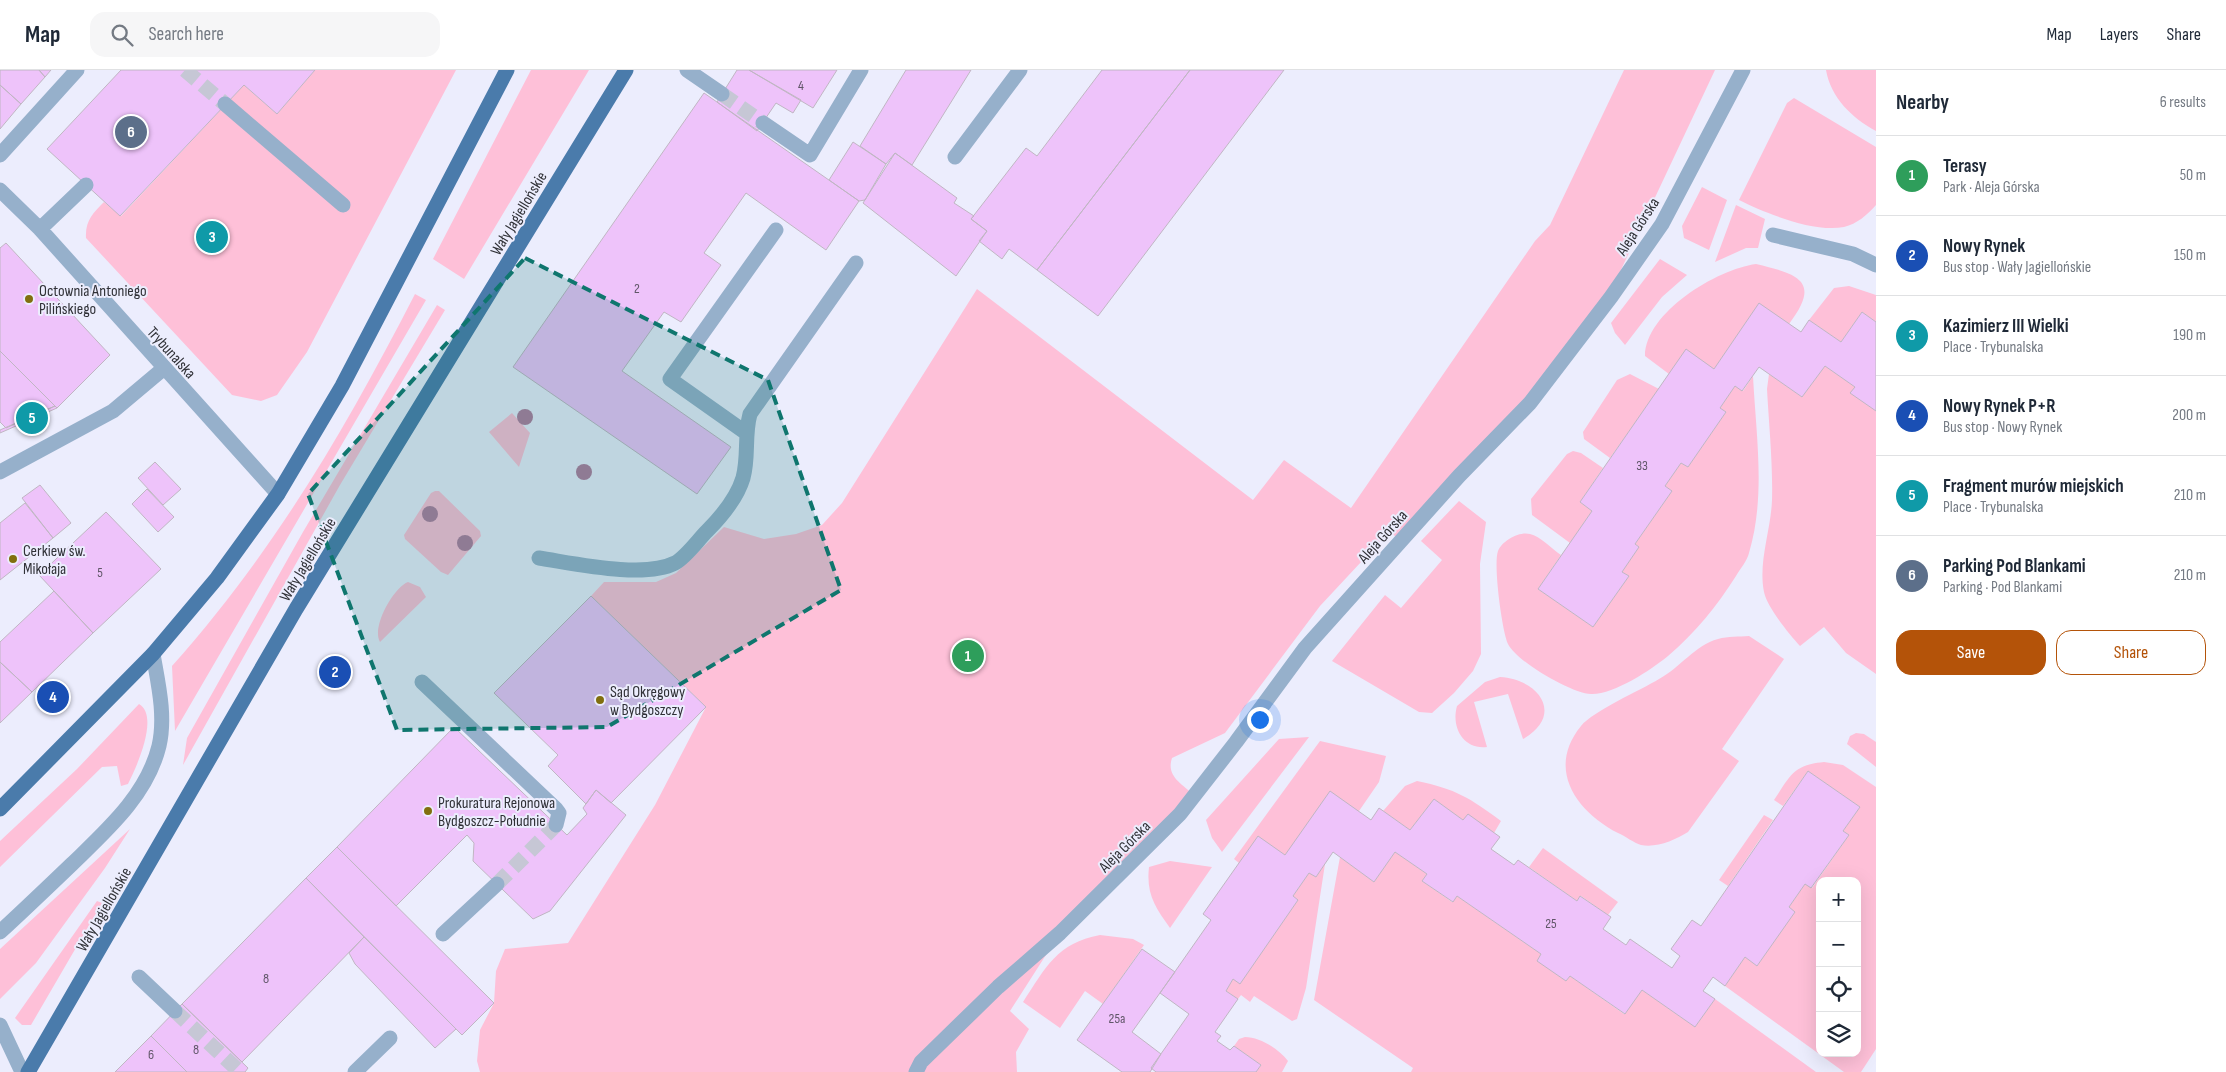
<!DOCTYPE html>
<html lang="en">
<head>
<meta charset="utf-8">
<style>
	:root { --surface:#fff; --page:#f6f6f7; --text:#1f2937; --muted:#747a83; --line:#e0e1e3; --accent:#b45309 }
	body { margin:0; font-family:"Sofia Sans Condensed",sans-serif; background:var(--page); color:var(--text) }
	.controls { position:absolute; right:15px; bottom:15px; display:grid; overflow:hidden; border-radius:10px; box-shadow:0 5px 20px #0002 }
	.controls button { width:45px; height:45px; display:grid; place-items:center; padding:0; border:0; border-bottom:1px solid var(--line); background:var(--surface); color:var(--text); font:25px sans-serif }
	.you { position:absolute; left:1259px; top:649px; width:18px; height:18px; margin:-12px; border:4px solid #fff; border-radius:50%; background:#1a73e8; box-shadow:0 0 0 8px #1a73e833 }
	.badge { display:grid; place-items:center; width:32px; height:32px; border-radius:50%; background:var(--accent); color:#fff; font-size:16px; font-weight:700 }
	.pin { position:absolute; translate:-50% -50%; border:2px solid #fff; box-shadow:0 1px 5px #0006 }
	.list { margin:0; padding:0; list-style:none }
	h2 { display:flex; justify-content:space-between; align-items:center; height:65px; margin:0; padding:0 20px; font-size:21px }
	h2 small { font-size:16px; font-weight:400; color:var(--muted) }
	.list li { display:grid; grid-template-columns:32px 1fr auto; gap:15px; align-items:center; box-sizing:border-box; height:80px; padding:0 20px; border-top:1px solid var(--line) }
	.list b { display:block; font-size:19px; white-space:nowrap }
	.list p { margin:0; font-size:16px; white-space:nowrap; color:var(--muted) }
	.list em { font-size:16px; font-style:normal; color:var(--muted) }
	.actions { display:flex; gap:10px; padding:15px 20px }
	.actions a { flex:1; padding:11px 0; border:1px solid var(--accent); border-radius:15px; text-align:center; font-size:18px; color:var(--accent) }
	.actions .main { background:var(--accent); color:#fff }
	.icon { flex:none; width:28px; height:28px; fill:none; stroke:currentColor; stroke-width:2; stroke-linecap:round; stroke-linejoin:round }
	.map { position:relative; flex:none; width:1876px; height:1002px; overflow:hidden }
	header { display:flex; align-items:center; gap:30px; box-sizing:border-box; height:70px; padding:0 25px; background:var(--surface); border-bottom:1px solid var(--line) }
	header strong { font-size:24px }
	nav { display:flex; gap:28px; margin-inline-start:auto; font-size:18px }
	.search { width:350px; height:45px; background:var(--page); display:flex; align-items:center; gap:12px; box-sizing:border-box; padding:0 18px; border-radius:15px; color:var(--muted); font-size:19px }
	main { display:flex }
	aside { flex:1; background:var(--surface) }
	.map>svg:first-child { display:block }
	.green { fill:#fec0d8; fill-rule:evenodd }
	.building { fill:#eec3fa; stroke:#c0b6c3 }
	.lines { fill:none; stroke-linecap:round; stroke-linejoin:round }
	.minor-tunnel { stroke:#c6c7d5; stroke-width:15; stroke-dasharray:15 8; stroke-linecap:butt }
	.minor { stroke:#96b0cb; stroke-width:15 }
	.major { stroke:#4a7bab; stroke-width:15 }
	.tree { fill:#b07c9e }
	.marked { fill:#0f766e; fill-opacity:0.2; stroke:#0f766e; stroke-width:4; stroke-dasharray:10 6; stroke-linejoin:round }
	.poi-dot { fill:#816f0e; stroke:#ecedfd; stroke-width:2 }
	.labels { text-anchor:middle; stroke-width:4; stroke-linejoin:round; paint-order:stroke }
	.number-label { font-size:14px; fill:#605668 }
	.street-label { font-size:16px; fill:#303137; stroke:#ecedfd }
	.poi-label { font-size:16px; fill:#303137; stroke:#ecedfd; text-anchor:start }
</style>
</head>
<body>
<header>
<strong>Map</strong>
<div class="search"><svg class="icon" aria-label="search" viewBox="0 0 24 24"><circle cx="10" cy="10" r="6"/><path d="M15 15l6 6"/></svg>Search here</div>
<nav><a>Map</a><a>Layers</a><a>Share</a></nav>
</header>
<main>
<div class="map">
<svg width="1876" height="1002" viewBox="0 0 1876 1002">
	<rect width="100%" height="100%" fill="#ecedfd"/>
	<!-- green -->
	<path class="green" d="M315,0H456L307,282L277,325L261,331L232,325L86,168C85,151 93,143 104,132L121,146L244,15L277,44Z
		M531,0H589L464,209L433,189Z
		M1624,0H1715L1619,204L1578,271L1401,470L1389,462L1320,536L1225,663L1172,688C1166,706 1181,713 1194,725L1060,863L1010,941L1029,959L1016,982L1017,1002H480L477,991L480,960L494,933L496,901L505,879L568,873L655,735L706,637L591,526L604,512H656L676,503L724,457L764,469L796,464L822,455L842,433L977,219L1253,430L1284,390L1351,438L1535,171L1550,155Z
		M1826,0H1876V61C1852,48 1831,28 1826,0Z
		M1794,28L1876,77V135C1867,145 1857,154 1844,157C1814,163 1765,143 1739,130L1787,33Z
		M1702,117L1727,130L1709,180L1684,168L1682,156Z
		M1736,135L1765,149L1758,178H1746L1715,192Z
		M1660,189L1687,205L1662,227L1625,275L1615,263L1611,253Z
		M1756,194C1798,204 1822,211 1789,254L1759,234L1714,299L1669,304L1645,286C1645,243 1717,199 1756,194Z
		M1849,216L1876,225V252L1862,242L1841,272L1809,250L1834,218Z
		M415,224L426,230L175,661L172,596C275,480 345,360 415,224Z
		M437,235L445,240L340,415L183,695L187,668L303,462Z
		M1825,296L1855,317L1851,323L1876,341V604L1846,583L1824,557L1800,576C1789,564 1767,537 1764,522C1758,492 1771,460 1772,430C1773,394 1769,356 1767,319L1769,304L1802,327Z
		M1630,304L1659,319L1610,388L1584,369L1583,362L1617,310Z
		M1753,306C1756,365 1766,426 1749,483C1747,491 1740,499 1736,506C1717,536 1695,563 1668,586C1651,600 1613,625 1591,624C1572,624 1516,591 1508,574C1502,561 1493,494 1498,481C1502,471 1519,461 1530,464C1540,466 1552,479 1561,485L1538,519L1593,557L1629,506L1622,502L1639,477L1635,474L1672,421L1665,416L1681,393L1688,397L1726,342L1720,338L1735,316L1743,321Z
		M512,343L530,363L519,397L489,362Z
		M1573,381L1581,383L1603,398L1580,432L1592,441L1570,473L1532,445L1531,429L1567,384Z
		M435,421H439L480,461L481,466L448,505L441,502L405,469L404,465L431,423Z
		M1459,431L1486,452L1480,494L1481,584L1473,601L1454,623L1432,643L1419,642L1332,591L1385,525L1401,538L1442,490L1421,471Z
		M408,512L420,517L426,527L380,572C371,557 394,517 408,512Z
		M1749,566L1784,589L1722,679L1739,691L1688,762C1675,770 1657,778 1641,775C1634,773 1625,766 1618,763C1576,741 1546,699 1581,656C1593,641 1641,620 1659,609C1680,598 1695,575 1718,569C1728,566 1739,567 1749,566Z
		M1500,607C1539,609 1565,645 1523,669L1508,624L1474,632L1487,677C1463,680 1451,657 1457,636L1485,612Z
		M139,634C160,646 136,698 128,714L121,716L117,696L102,697L0,797V771L77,699Z
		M1856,663L1864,664L1876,672V697L1847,674L1850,666Z
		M1309,667L1222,782L1212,768L1206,750L1279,669Z
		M1320,671L1386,686L1379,712L1359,741L1285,785L1239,793L1234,789Z
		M1824,692L1843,695L1876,717V979L1861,1002H1844L1725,916L1745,887L1757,896L1794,842L1789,837L1805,814L1812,818L1849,765L1843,761L1860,737L1808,701L1783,736L1774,730C1791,705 1793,695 1824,692ZM1820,811H1857V983H1820Z
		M1417,711C1456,719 1470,728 1501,751L1494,763L1463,750L1434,729L1410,760L1383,741L1405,716Z
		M1764,745L1773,750L1728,816L1719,810Z
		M130,759L105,798L36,893L0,929V879Z
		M1543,778L1618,832L1608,845L1581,826L1577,831L1529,797Z
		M1395,782L1427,804L1422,811L1452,832L1457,826L1541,884L1538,891L1566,911L1570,906L1624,944L1642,920L1695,957L1715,929L1816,1002H1411L1413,998L1314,930L1340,787L1374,812Z
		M1170,791L1212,797L1170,858C1155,837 1146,824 1149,797Z
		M1325,794L1306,918L1297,949L1292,951L1254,926L1250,932L1241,925L1238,929L1226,921L1233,909L1240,913L1298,830L1293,826L1309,803L1316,807Z
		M97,831L102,833L31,955H22L15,948Z
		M1100,865L1133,869L1144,875L1103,934L1085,921L1060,958L1023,932C1046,897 1057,873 1100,865Z
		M1245,967C1260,967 1279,979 1288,991L1282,1002H1256L1261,995L1234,976L1239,969Z"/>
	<!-- building -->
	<path class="building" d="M0,0H39L45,7L21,34L0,15Z
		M39,0H51L45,7Z
		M121,0H315L277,44L244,15L120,146L47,79Z
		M737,0H749L801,30L793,43L776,33L757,61L717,32Z
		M749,0H837L813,38Z
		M906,0H971L912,95L895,83L886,94L860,76Z
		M1102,0H1190L1037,200L1009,179L1002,189L979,171L987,161L971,149L1026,78L1037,86Z
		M1190,0H1284L1098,246L1037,200Z
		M0,15L21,34L0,59Z
		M704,23L859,131L826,180L746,123L704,183L721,195L681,252L664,242L622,301L731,377L697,424L513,297Z
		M853,72L886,94L865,130L859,131L829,110Z
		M895,83L957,128L954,133L974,146L971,149L987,161L956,206L863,133Z
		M6,173L110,285L57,338L0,281V178Z
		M1759,233L1801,262L1809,250L1841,272L1862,242L1876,252V341L1850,323L1855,317L1825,296L1802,327L1759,297L1742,321L1735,316L1720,338L1726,342L1688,397L1681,393L1665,416L1672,421L1635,474L1639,477L1622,502L1629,506L1593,557L1538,519L1592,441L1580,432L1686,279L1714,299Z
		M0,281L55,336L6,358L0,352Z
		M55,336L57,338L0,363V360Z
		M155,392L181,419L163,435L138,408Z
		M40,415L71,453L53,468L22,428Z
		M147,419L174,447L158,462L132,434Z
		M25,433L53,468L0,510V453Z
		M106,442L161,499L93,563L39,505Z
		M54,521L93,563L32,622L0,592V572Z
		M591,526L706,637L611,733L596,720L586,734L548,696L558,685L494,623Z
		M0,592L32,622L0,653Z
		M454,657L567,765L587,744L583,738L596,720L626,745L550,841L533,849L473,791L474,773L467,765L396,836L337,777Z
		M1808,701L1860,737L1843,761L1849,765L1811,818L1805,814L1789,837L1795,842L1757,896L1745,887L1725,916L1713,907L1703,921L1715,929L1695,957L1642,920L1625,944L1570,906L1566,911L1537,891L1541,884L1457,826L1453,832L1422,811L1427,804L1395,782L1374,812L1333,782L1316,807L1309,803L1293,826L1298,830L1240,914L1233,909L1226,921L1238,929L1215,962L1221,966L1217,971L1230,980L1234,976L1261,995L1256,1002H1156L1151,998L1189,944L1160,923L1211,850L1203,844L1258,766L1285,785L1330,721L1371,750L1379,738L1410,760L1434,729L1463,750L1468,744L1500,767L1491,779L1514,795L1518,790L1577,831L1580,826L1611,847L1603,859L1626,875L1630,869L1672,898L1680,886L1671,879L1692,850L1701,856Z
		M337,777L494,933L462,965L306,808Z
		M306,808L364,867L242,992L182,934Z
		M364,867L456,959L435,978L355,894L349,883Z
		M1142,879L1175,902L1132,962L1161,984L1150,1002H1122L1077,970Z
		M182,934L248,998L245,1002H187L151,966Z
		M151,966L187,1002H115Z"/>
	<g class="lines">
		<!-- minor-tunnel -->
		<path class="minor-tunnel" d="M185,0L225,34
			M722,24L763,53
			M497,814L556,755
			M175,941L240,1002"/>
		<!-- minor -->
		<path class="minor" d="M687,0L722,24
			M225,34L343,135
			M763,53L810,85L861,0
			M0,85L77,0
			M955,87L1020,0
			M0,120L40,159L278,424
			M40,159L86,115
			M1773,165L1853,184L1876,195
			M745,362L670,309L776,160
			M0,402L113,341L163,299
			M539,488C573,493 644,509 675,493C686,487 698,470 707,461C722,446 737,428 743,408C749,386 744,366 750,344L856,193
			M422,612L556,739L559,743L556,755
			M0,862C24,840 48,817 72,794C107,760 147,725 159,676C166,646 158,613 153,584
			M443,864L497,814
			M139,907L175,941
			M0,955L22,1002
			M355,1002L390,968
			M916,1002L921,992L998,917L1060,863L1180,744L1236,672L1305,578L1459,406L1530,333L1611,227L1662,154L1743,0"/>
		<!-- major -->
		<path class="major" d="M0,739L153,584L217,508L278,424L342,316L507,0
			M28,1002L296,539L626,0"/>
	</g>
	<!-- trees -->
	<g class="tree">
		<circle cx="525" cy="347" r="8"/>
		<circle cx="584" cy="402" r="8"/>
		<circle cx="430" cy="444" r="8"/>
		<circle cx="465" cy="473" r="8"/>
	</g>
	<!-- marked area -->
	<path class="marked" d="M525,188L768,310L841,520L607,657L397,660L308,424Z"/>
	<!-- markers -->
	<g class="poi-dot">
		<circle cx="29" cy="229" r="5"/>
		<circle cx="13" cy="489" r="5"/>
		<circle cx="600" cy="630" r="5"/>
		<circle cx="428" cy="741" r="5"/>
	</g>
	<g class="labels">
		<!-- number labels -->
		<g class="number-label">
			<text x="801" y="20">4</text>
			<text x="637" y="223">2</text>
			<text x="1642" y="400">33</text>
			<text x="100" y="507">5</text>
			<text x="1551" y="858">25</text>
			<text x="266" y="913">8</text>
			<text x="1117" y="953">25a</text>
			<text x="196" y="984">8</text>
			<text x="151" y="989">6</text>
		</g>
		<!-- street labels -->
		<g class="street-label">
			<text transform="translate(518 143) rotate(-59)" y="6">Wały Jagiellońskie</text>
			<text transform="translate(1637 156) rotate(-57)" y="6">Aleja Górska</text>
			<text transform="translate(172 282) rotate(48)" y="6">Trybunalska</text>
			<text transform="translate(1382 466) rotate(-48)" y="6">Aleja Górska</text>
			<text transform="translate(307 489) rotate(-59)" y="6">Wały Jagiellońskie</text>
			<text transform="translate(1124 776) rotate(-45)" y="6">Aleja Górska</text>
			<text transform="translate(103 839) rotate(-60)" y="6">Wały Jagiellońskie</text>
		</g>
		<!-- poi labels -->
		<g class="poi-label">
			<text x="39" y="226">Octownia Antoniego<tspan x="39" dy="18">Pilińskiego</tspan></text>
			<text x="23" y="486">Cerkiew św.<tspan x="23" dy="18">Mikołaja</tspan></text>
			<text x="610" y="627">Sąd Okręgowy<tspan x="610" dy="18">w Bydgoszczy</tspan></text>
			<text x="438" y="738">Prokuratura Rejonowa<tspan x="438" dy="18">Bydgoszcz-Południe</tspan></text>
		</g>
	</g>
</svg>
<div class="controls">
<button>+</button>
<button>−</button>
<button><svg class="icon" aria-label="locate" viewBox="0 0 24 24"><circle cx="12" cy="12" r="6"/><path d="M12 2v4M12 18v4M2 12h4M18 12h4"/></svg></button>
<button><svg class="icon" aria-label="layers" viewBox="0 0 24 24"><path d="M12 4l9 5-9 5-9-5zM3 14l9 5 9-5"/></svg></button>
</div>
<div class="you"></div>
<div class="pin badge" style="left:968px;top:586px;background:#2e9e5b">1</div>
<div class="pin badge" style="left:335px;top:602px;background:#1a4fb4">2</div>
<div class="pin badge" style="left:212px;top:167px;background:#0f9aa8">3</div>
<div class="pin badge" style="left:53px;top:627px;background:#1a4fb4">4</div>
<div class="pin badge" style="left:32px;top:348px;background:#0f9aa8">5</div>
<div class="pin badge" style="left:131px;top:62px;background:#5c6f8a">6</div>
</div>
<aside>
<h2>Nearby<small>6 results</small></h2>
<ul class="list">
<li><span class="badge" style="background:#2e9e5b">1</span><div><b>Terasy</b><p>Park · Aleja Górska</p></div><em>50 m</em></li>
<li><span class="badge" style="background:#1a4fb4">2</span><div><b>Nowy Rynek</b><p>Bus stop · Wały Jagiellońskie</p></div><em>150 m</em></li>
<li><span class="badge" style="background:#0f9aa8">3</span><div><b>Kazimierz III Wielki</b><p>Place · Trybunalska</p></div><em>190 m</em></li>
<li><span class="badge" style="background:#1a4fb4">4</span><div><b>Nowy Rynek P+R</b><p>Bus stop · Nowy Rynek</p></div><em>200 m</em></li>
<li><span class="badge" style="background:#0f9aa8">5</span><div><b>Fragment murów miejskich</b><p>Place · Trybunalska</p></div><em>210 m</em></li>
<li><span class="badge" style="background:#5c6f8a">6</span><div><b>Parking Pod Blankami</b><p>Parking · Pod Blankami</p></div><em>210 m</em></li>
</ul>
<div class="actions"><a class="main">Save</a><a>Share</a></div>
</aside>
</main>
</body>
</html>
